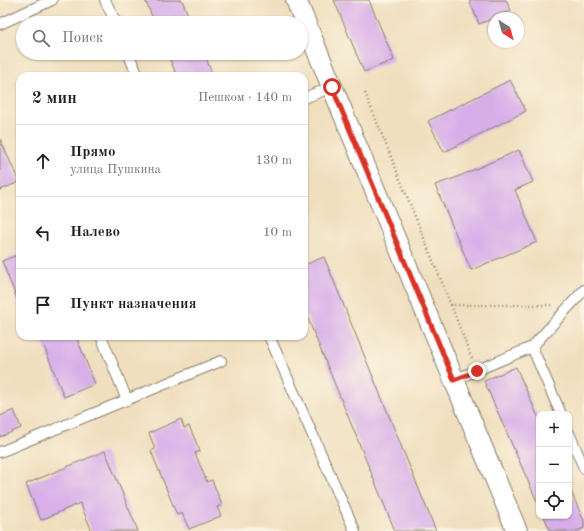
<!DOCTYPE html>
<html lang="ru">
<head>
<meta charset="utf-8">
<style>
	:root { --surface:#fff; --page:#f6f6f6; --text:#202124; --muted:#757577; --line:#e0e0e0 }
	body { margin:0; font-family:"Old Standard TT",serif; background:var(--page); color:var(--text) }
	.controls { position:absolute; right:12px; bottom:12px; display:grid; overflow:hidden; border-radius:8px; box-shadow:0 1px 3px #0004 }
	.controls button { width:36px; height:36px; display:grid; place-items:center; padding:0; border:0; border-bottom:1px solid var(--line); background:var(--surface); color:var(--text); font:20px sans-serif }
	.compass { position:absolute; left:488px; top:12px; width:36px; height:36px; border-radius:50%; background:var(--surface); box-shadow:0 1px 3px #0004; rotate:143deg }
	.stop { position:absolute; width:12px; height:12px; margin:-9px; border:3px solid #d93025; border-radius:50%; background:#fff }
	.stop.end { background:#d93025; border-color:#fff; box-shadow:0 1px 4px #0008 }
	.list { margin:0; padding:0; list-style:none }
	h2 { display:flex; justify-content:space-between; align-items:center; height:52px; margin:0; padding:0 16px; font-size:17px }
	h2 small { font-size:13px; font-weight:400; color:var(--muted) }
	.list li { display:grid; grid-template-columns:26px 1fr auto; gap:12px; align-items:center; box-sizing:border-box; height:72px; padding:0 16px; border-top:1px solid var(--line) }
	.list b { display:block; font-size:15px; white-space:nowrap }
	.list p { margin:0; font-size:13px; white-space:nowrap; color:var(--muted) }
	.list em { font-size:13px; font-style:normal; color:var(--muted) }
	.icon { flex:none; width:22px; height:22px; fill:none; stroke:currentColor; stroke-width:2; stroke-linecap:round; stroke-linejoin:round }
	.map { position:relative; flex:none; width:584px; height:531px; overflow:hidden }
	.search { position:absolute; background:var(--surface); box-shadow:0 1px 3px #0004; left:16px; top:16px; width:292px; height:44px; display:flex; align-items:center; gap:10px; box-sizing:border-box; padding:0 14px; border-radius:22px; color:var(--muted); font-size:15px }
	.panel { position:absolute; background:var(--surface); box-shadow:0 1px 3px #0004; left:16px; top:72px; width:292px; height:268px; border-radius:12px }
	.map>svg:first-child { display:block }
	.building { fill:#d8aee9 }
	.lines { fill:none; stroke-linecap:round; stroke-linejoin:round }
	.lane-casing { stroke:#867e6d; stroke-width:12 }
	.street-casing { stroke:#867e6d; stroke-width:22 }
	.path { stroke:#867e6d; stroke-width:2.5; stroke-dasharray:1 3; stroke-linecap:butt }
	.lane { stroke:#fff; stroke-width:10 }
	.street { stroke:#fff; stroke-width:20 }
	.route { stroke:#d93025; stroke-width:5 }
</style>
</head>
<body>
<div class="map">
<svg width="584" height="531" viewBox="0 0 584 531">
	<rect width="100%" height="100%" fill="#fcf5e5"/>
	<filter id="ink" filterUnits="userSpaceOnUse"><feTurbulence type="fractalNoise" baseFrequency=".025" numOctaves="2"/><feDisplacementMap in="SourceGraphic" scale="8" xChannelSelector="R" yChannelSelector="G"/><feConvolveMatrix kernelMatrix="1 2 1 2 8 2 1 2 1" color-interpolation-filters="sRGB"/></filter>
	<filter id="wash" filterUnits="userSpaceOnUse"><feTurbulence type="fractalNoise" baseFrequency=".012" numOctaves="4" result="noise"/><feDisplacementMap in="SourceGraphic" scale="16" xChannelSelector="R" yChannelSelector="G"/><feGaussianBlur stdDeviation="0.9" result="paint"/><feColorMatrix in="noise" values="0 0 0 0 0 0 0 0 0 0 0 0 0 0 0 0 0 1.4 0 .05"/><feComposite in="paint" operator="in"/></filter>
	<g filter="url(#wash)">
		<rect width="100%" height="100%" fill="#f0dfbe"/>
		<g id="blocks">
			<!-- building -->
			<path class="building" d="M145,0H182L191,23H155Z
				M334,0H369L394,60L364,72Z
				M469,0H506L511,11L479,24Z
				M167,53H204L213,76H177Z
				M510,80L526,111L444,152L428,121Z
				M0,138L19,182L0,190Z
				M519,150L533,182L515,190L537,242L471,270L435,185L455,178Z
				M20,254V304H19L2,261Z
				M324,257L436,531H395L304,309V265Z
				M40,336H76L95,384L64,397Z
				M516,367L539,419V506L484,381Z
				M14,410L21,428L0,437V416Z
				M181,419L184,428L189,426L200,451L195,453L207,482L212,480L222,505L217,507L221,516L189,529L182,513L177,515L151,451L155,449L149,433Z
				M105,451L138,531H92L80,503L41,520L26,484Z
				M569,487L584,521V528L577,531H550L544,516H569Z"/>
		</g>
	</g>
	<g filter="url(#ink)">
		<use href="#blocks" fill-opacity="0" stroke="#867e6d" stroke-width="1"/>
		<g class="lines">
			<!-- lane casing -->
			<g class="lane-casing">
				<path id="lane" d="M105,0L116,23
					M0,24L52,0
					M128,53L138,76
					M304,98L332,87
					M101,336L127,400
					M269,336L355,531
					M454,380L532,347
					M561,414L532,347L584,290
					M569,433L584,468
					M0,452L221,361"/>
			</g>
			<!-- street casing -->
			<g class="street-casing">
				<path id="street" d="M296,0L517,531"/>
			</g>
			<!-- path -->
			<path class="path" d="M365,93L451,305H552
				M451,305L472,359"/>
			<!-- lane -->
			<use href="#lane" class="lane"/>
			<!-- street -->
			<use href="#street" class="street"/>
		</g>
	</g>
	<g class="lines" filter="url(#ink)">
		<!-- route -->
		<path class="route" d="M332,87L454,380L477,371"/>
	</g>
</svg>
<div class="controls">
<button>+</button>
<button>−</button>
<button><svg class="icon" aria-label="locate" viewBox="0 0 24 24"><circle cx="12" cy="12" r="6"/><path d="M12 2v4M12 18v4M2 12h4M18 12h4"/></svg></button>
</div>
<svg class="compass" viewBox="-18 -18 36 36"><path d="M0-13l5 13h-10z" fill="#e53935"/><path d="M0 13l5-13h-10z" fill="#757577"/></svg>
<div class="stop" style="left:332px;top:87px"></div>
<div class="stop end" style="left:477px;top:371px"></div>
<div class="search"><svg class="icon" aria-label="search" viewBox="0 0 24 24"><circle cx="10" cy="10" r="6"/><path d="M15 15l6 6"/></svg>Поиск</div>
<section class="panel">
<h2>2 мин<small>Пешком · 140 m</small></h2>
<ul class="list">
<li><svg class="icon" aria-label="ahead" viewBox="0 0 24 24"><path d="M12 20V5M6 11l6-6 6 6"/></svg><div><b>Прямо</b><p>улица Пушкина</p></div><em>130 m</em></li>
<li><svg class="icon" aria-label="left" viewBox="0 0 24 24"><path d="M17 20v-9H6M10 6l-5 5 5 5"/></svg><div><b>Налево</b></div><em>10 m</em></li>
<li><svg class="icon" aria-label="arrive" viewBox="0 0 24 24"><path d="M6 21V4h12l-3 4 3 4H6"/></svg><div><b>Пункт назначения</b></div></li>
</ul>
</section>
</div>
</body>
</html>
